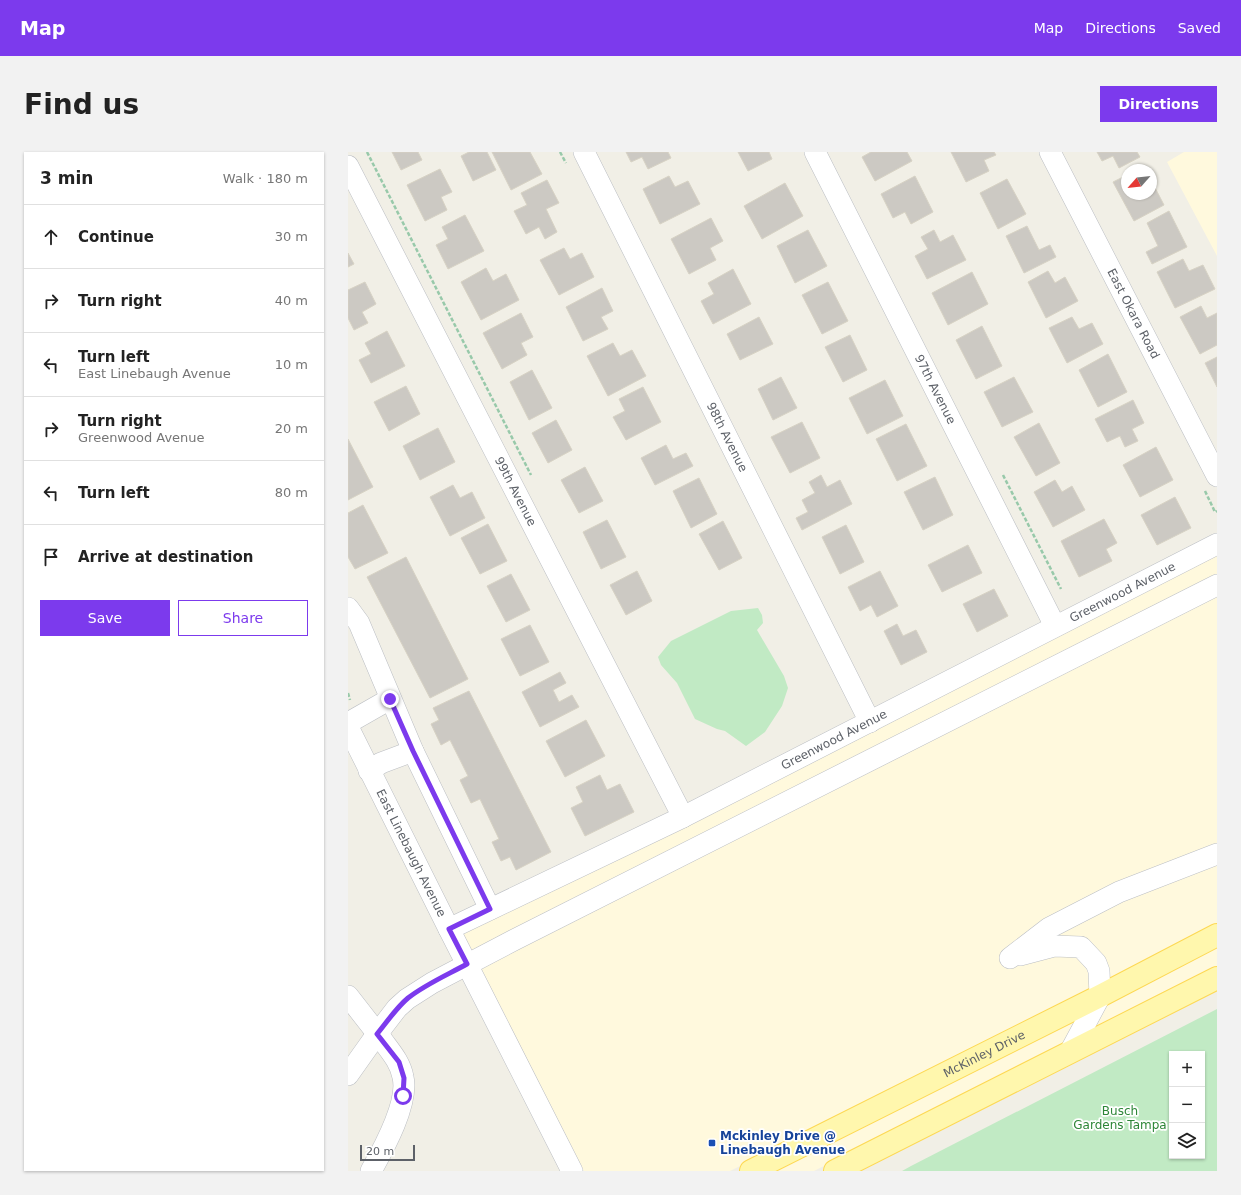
<!DOCTYPE html>
<html lang="en">
<head>
<meta charset="utf-8">
<style>
	:root { --surface:#fff; --page:#f2f2f2; --text:#222; --muted:#767676; --line:#e0e0e0; --accent:#7c3aed }
	body { margin:0; font-family:"DejaVu Sans",sans-serif; background:var(--page); color:var(--text) }
	.controls { position:absolute; right:12px; bottom:12px; display:grid; overflow:hidden; border-radius:0px; box-shadow:0 1px 3px #0004 }
	.controls button { width:36px; height:36px; display:grid; place-items:center; padding:0; border:0; border-bottom:1px solid var(--line); background:var(--surface); color:var(--text); font:20px sans-serif }
	.compass { position:absolute; left:773px; top:12px; width:36px; height:36px; border-radius:50%; background:var(--surface); box-shadow:0 1px 3px #0004; rotate:243deg }
	.scale { position:absolute; left:12px; bottom:10px; width:55px; box-sizing:border-box; padding-left:4px; border:2px solid #5d6168; border-top:0; font-size:11px; line-height:14px; white-space:nowrap; color:#5d6168; -webkit-text-stroke:3px #fff; paint-order:stroke }
	.stop { position:absolute; width:12px; height:12px; margin:-9px; border:3px solid #7c3aed; border-radius:50%; background:#fff }
	.stop.end { background:#7c3aed; border-color:#fff; box-shadow:0 1px 4px #0008 }
	.list { margin:0; padding:0; list-style:none }
	h2 { display:flex; justify-content:space-between; align-items:center; height:52px; margin:0; padding:0 16px; font-size:17px }
	h2 small { font-size:13px; font-weight:400; color:var(--muted) }
	.list li { display:grid; grid-template-columns:26px 1fr auto; gap:12px; align-items:center; box-sizing:border-box; height:64px; padding:0 16px; border-top:1px solid var(--line) }
	.list b { display:block; font-size:15px; white-space:nowrap }
	.list p { margin:0; font-size:13px; white-space:nowrap; color:var(--muted) }
	.list em { font-size:13px; font-style:normal; color:var(--muted) }
	.actions { display:flex; gap:8px; padding:12px 16px }
	.actions a { flex:1; padding:9px 0; border:1px solid var(--accent); border-radius:0px; text-align:center; font-size:14px; color:var(--accent) }
	.actions .main { background:var(--accent); color:#fff }
	.icon { flex:none; width:22px; height:22px; fill:none; stroke:currentColor; stroke-width:2; stroke-linecap:round; stroke-linejoin:round }
	.map { position:relative; flex:none; width:869px; height:1019px; overflow:hidden; border-radius:0px }
	header { display:flex; align-items:center; gap:24px; box-sizing:border-box; height:56px; padding:0 20px; background:var(--accent); color:#fff }
	header strong { font-size:19px }
	nav { display:flex; gap:22px; margin-inline-start:auto; font-size:14px }
	.intro { display:flex; align-items:center; justify-content:space-between; box-sizing:border-box; height:96px; padding:0 24px }
	h1 { margin:0; font-size:28px }
	.button { padding:10px 18px; border-radius:0px; background:var(--accent); color:#fff; font-size:14px; font-weight:700 }
	main { display:flex; gap:24px; padding:0 24px }
	aside { flex:1; background:var(--surface); border-radius:0px; box-shadow:0 1px 3px #0004 }
	.map>svg:first-child { display:block }
	.commercial { fill:#fff9dd }
	.green { fill:#c1eac4; fill-rule:evenodd }
	.building { fill:#ccc9c3; stroke:#d7d2c4 }
	.lines { fill:none; stroke-linecap:round; stroke-linejoin:round }
	.minor-casing { stroke:#bbbec3; stroke-width:22 }
	.major-casing { stroke:#fdd853; stroke-width:24 }
	.path { stroke:#98c9aa; stroke-width:2.5; stroke-dasharray:4 2; stroke-linecap:butt }
	.minor { stroke:#fff; stroke-width:21 }
	.major { stroke:#fff7ad; stroke-width:22 }
	.route { stroke:#7c3aed; stroke-width:5 }
	.transit-dot { fill:#1a4fb4; stroke:#fff; stroke-width:1.5 }
	.labels { text-anchor:middle; stroke-width:3.5; stroke-linejoin:round; paint-order:stroke }
	.street-label { font-size:12px; fill:#5d6168; stroke:#fff }
	.park-label { font-size:12px; fill:#2e8638; stroke:#fff }
	.transit-label { font-size:12px; font-weight:bold; fill:#164399; stroke:#fff; text-anchor:start }
</style>
</head>
<body>
<header>
<strong>Map</strong>
<nav><a>Map</a><a>Directions</a><a>Saved</a></nav>
</header>
<div class="intro"><h1>Find us</h1><a class="button">Directions</a></div>
<main>
<aside>
<h2>3 min<small>Walk · 180 m</small></h2>
<ul class="list">
<li><svg class="icon" aria-label="ahead" viewBox="0 0 24 24"><path d="M12 20V5M6 11l6-6 6 6"/></svg><div><b>Continue</b></div><em>30 m</em></li>
<li><svg class="icon" aria-label="right" viewBox="0 0 24 24"><path d="M7 20v-9h11M14 6l5 5-5 5"/></svg><div><b>Turn right</b></div><em>40 m</em></li>
<li><svg class="icon" aria-label="left" viewBox="0 0 24 24"><path d="M17 20v-9H6M10 6l-5 5 5 5"/></svg><div><b>Turn left</b><p>East Linebaugh Avenue</p></div><em>10 m</em></li>
<li><svg class="icon" aria-label="right" viewBox="0 0 24 24"><path d="M7 20v-9h11M14 6l5 5-5 5"/></svg><div><b>Turn right</b><p>Greenwood Avenue</p></div><em>20 m</em></li>
<li><svg class="icon" aria-label="left" viewBox="0 0 24 24"><path d="M17 20v-9H6M10 6l-5 5 5 5"/></svg><div><b>Turn left</b></div><em>80 m</em></li>
<li><svg class="icon" aria-label="arrive" viewBox="0 0 24 24"><path d="M6 21V4h12l-3 4 3 4H6"/></svg><div><b>Arrive at destination</b></div></li>
</ul>
<div class="actions"><a class="main">Save</a><a>Share</a></div>
</aside>
<div class="map">
<svg width="869" height="1019" viewBox="0 0 869 1019">
	<rect width="100%" height="100%" fill="#f1efe6"/>
	<!-- commercial -->
	<path class="commercial" d="M836,0H869V104L819,10Z
		M869,403V773L748,836L382,1019H236L115,781L330,679Z
		M869,794V816L466,1019H424Z"/>
	<!-- green -->
	<path class="green" d="M410,456L414,463L415,471L409,478L436,524L440,536L434,554L417,580L398,594L377,579L369,577L347,567L329,531L313,513L310,505L323,489L383,459Z
		M869,857V1019H554L563,1014ZM824,902H854V1004H824Z"/>
	<!-- building -->
	<path class="building" d="M44,0H70L74,8L53,18Z
		M121,0H139L148,18L125,29L113,4Z
		M144,0H182L194,22L163,38Z
		M278,0H320L323,6L300,17L294,5L283,10Z
		M390,0H421L424,7L400,19Z
		M523,0H559L564,9L527,29L514,5Z
		M603,0H646L648,3L636,8L641,19L618,30Z
		M749,0H789L792,5L771,16L765,4L754,9Z
		M92,17L104,40L93,45L99,58L77,69L59,33Z
		M779,23V42H803V28L816,53L786,69L765,30Z
		M321,24L327,35L340,29L352,52L312,72L295,37Z
		M567,24L585,60L563,72L557,60L545,66L533,42Z
		M659,27L678,62L650,77L632,41Z
		M199,28L211,51L198,57L209,80L197,87L191,75L178,82L166,59L179,53L173,41Z
		M437,31L455,64L414,87L396,54Z
		M821,59L839,95L804,112L798,100L810,94L799,71Z
		M117,63L136,99L100,117L88,93L100,87L94,75Z
		M363,66L375,89L362,96L368,108L341,122L323,87Z
		M679,74L691,98L702,93L708,105L676,121L658,84Z
		M460,78L479,114L447,131L429,94Z
		M586,78L592,90L605,83L618,108L579,127L567,104L580,97L573,85Z
		M216,96L222,107L234,101L246,125L211,143L192,108Z
		M0,101L6,112L0,115Z
		M835,107L841,119L855,113L867,137L827,156L809,120Z
		M138,116L145,129L158,122L171,148L133,168L113,130Z
		M385,117L403,152L365,172L353,149L366,142L360,131Z
		M700,119L707,131L717,125L730,149L698,166L680,130Z
		M624,120L640,152L600,173L584,141Z
		M17,130L28,152L14,160L20,171L6,178L0,166V138Z
		M480,130L500,169L474,182L454,143Z
		M254,136L265,159L253,165L260,177L235,189L218,155Z
		M853,154L859,166L869,161V193L852,202L832,165Z
		M173,161L185,185L173,191L179,203L154,217L135,181Z
		M411,165L425,192L392,208L379,182Z
		M724,165L731,177L744,171L755,192L719,211L701,176Z
		M634,174L654,214L628,227L608,188Z
		M39,179L57,214L23,231L11,208L23,202L17,191Z
		M502,183L519,218L495,230L477,195Z
		M265,191L272,204L284,198L298,224L260,244L239,204Z
		M760,202L779,240L750,255L731,218Z
		M869,205V235L857,211Z
		M184,218L204,256L181,268L162,230Z
		M433,225L449,256L425,268L410,237Z
		M666,225L685,260L654,275L636,240Z
		M537,228L555,264L519,282L501,246Z
		M58,234L72,262L41,279L26,250Z
		M295,235L313,270L278,288L265,265L277,259L271,247Z
		M785,248L796,271L784,277L790,289L777,295L772,284L759,290L747,267Z
		M208,268L224,298L200,311L184,281Z
		M454,270L472,306L442,321L423,285Z
		M691,271L712,311L688,324L666,285Z
		M558,272L579,314L549,329L528,287Z
		M90,276L107,310L72,328L55,294Z
		M0,287L25,335L0,348Z
		M318,293L325,307L338,301L345,314L307,333L293,306Z
		M808,295L825,328L792,345L775,313Z
		M237,315L255,349L231,361L213,328Z
		M473,323L479,335L492,328L504,352L454,378L448,366L460,360L454,348L467,341L461,330Z
		M587,325L605,363L575,378L556,340Z
		M351,326L369,362L343,376L325,339Z
		M707,328L714,340L724,334L737,358L705,375L686,340Z
		M105,333L112,346L124,340L137,366L102,384L82,345Z
		M827,345L843,376L809,393L793,363Z
		M15,353L40,401L7,417L0,405V361Z
		M756,367L769,391L758,397L764,409L731,425L713,389Z
		M259,368L278,405L253,417L235,380Z
		M375,369L394,406L371,418L351,382Z
		M140,372L159,409L132,422L113,386Z
		M498,373L516,410L492,422L474,385Z
		M620,393L634,421L594,440L580,413Z
		M58,405L120,527L82,546L19,425Z
		M289,419L304,449L278,463L262,433Z
		M532,419L550,454L529,465L523,453L512,459L500,435Z
		M163,422L182,458L158,470L139,434Z
		M646,437L660,464L629,480L615,452Z
		M549,472L555,484L568,478L579,500L553,513L536,479Z
		M182,473L201,510L172,524L153,487Z
		M212,520L218,531L205,538L211,550L224,543L231,555L192,575L174,540Z
		M121,539L203,700L168,718L162,705L153,709L144,690L151,687L132,647L123,651L112,628L120,624L102,588L93,593L83,572L91,568L85,556Z
		M238,568L257,604L217,625L198,589Z
		M252,623L259,638L272,632L286,660L237,684L223,656L235,650L228,635Z"/>
	<g class="lines">
		<!-- minor casing -->
		<g class="minor-casing">
			<g id="minor">
				<path id="s1" d="M236,0L522,570"/>
				<path id="s2" d="M467,0L707,474"/>
				<path id="s3" d="M702,0L869,324"/>
				<path id="s4" d="M0,14L335,665"/>
				<path d="M0,456L11,471L65,599L142,757"/>
				<path d="M0,571L42,547"/>
				<path id="s5" d="M0,575L101,777L224,1019"/>
				<path d="M21,619L33,611L65,599"/>
				<path id="s6" d="M101,777L335,665L869,392"/>
				<path d="M672,803L706,794L733,795L748,811L751,819L752,844L722,900"/>
				<path d="M662,806L701,776L771,740L869,702"/>
				<path d="M0,844C11,858 22,872 32,885C41,898 52,909 55,925C61,951 36,996 23,1019"/>
				<path d="M0,923L29,882L49,856L59,847L84,831L166,788L869,433"/>
			</g>
		</g>
		<!-- major casing -->
		<g class="major-casing">
			<g id="major">
				<path id="s7" d="M403,1019L752,844L869,783"/>
				<path d="M487,1019L869,826"/>
			</g>
		</g>
		<!-- path -->
		<path class="path" d="M19,0L183,323
			M212,0L218,11
			M655,323L713,437
			M857,339L867,360L869,359
			M0,541L2,548"/>
		<!-- minor -->
		<use href="#minor" class="minor"/>
		<!-- major -->
		<use href="#major" class="major"/>
	</g>
	<g class="lines">
		<!-- route -->
		<path class="route" d="M42,547L65,599L142,757L101,777L119,812C99,823 78,832 60,846C48,856 39,870 29,882L51,910L56,926L55,944"/>
	</g>
	<!-- markers -->
	<rect class="transit-dot" x="360" y="987" width="8" height="8" rx="2"/>
	<g class="labels">
		<!-- street labels -->
		<g class="street-label">
			<text dy="4" stroke="none"><textPath href="#s3" startOffset="182">East Okara Road</textPath></text>
			<text dy="4" stroke="none"><textPath href="#s2" startOffset="266">97th Avenue</textPath></text>
			<text dy="4" stroke="none"><textPath href="#s1" startOffset="319">98th Avenue</textPath></text>
			<text dy="4" stroke="none"><textPath href="#s4" startOffset="366">99th Avenue</textPath></text>
			<text dy="4" stroke="none"><textPath href="#s6" startOffset="753">Greenwood Avenue</textPath></text>
			<text dy="4" stroke="none"><textPath href="#s6" startOffset="429">Greenwood Avenue</textPath></text>
			<text dy="4" stroke="none"><textPath href="#s5" startOffset="141">East Linebaugh Avenue</textPath></text>
			<text dy="4" stroke="none"><textPath href="#s7" startOffset="261">McKinley Drive</textPath></text>
		</g>
		<!-- park labels -->
		<g class="park-label">
			<text x="772" y="963">Busch<tspan x="772" dy="14">Gardens Tampa</tspan></text>
		</g>
		<!-- transit labels -->
		<g class="transit-label">
			<text x="372" y="988">Mckinley Drive @<tspan x="372" dy="14">Linebaugh Avenue</tspan></text>
		</g>
	</g>
</svg>
<div class="controls">
<button>+</button>
<button>−</button>
<button><svg class="icon" aria-label="layers" viewBox="0 0 24 24"><path d="M12 4l9 5-9 5-9-5zM3 14l9 5 9-5"/></svg></button>
</div>
<svg class="compass" viewBox="-18 -18 36 36"><path d="M0-13l5 13h-10z" fill="#e53935"/><path d="M0 13l5-13h-10z" fill="#767676"/></svg>
<div class="scale">20 m</div>
<div class="stop" style="left:55px;top:944px"></div>
<div class="stop end" style="left:42px;top:547px"></div>
</div>
</main>
</body>
</html>
